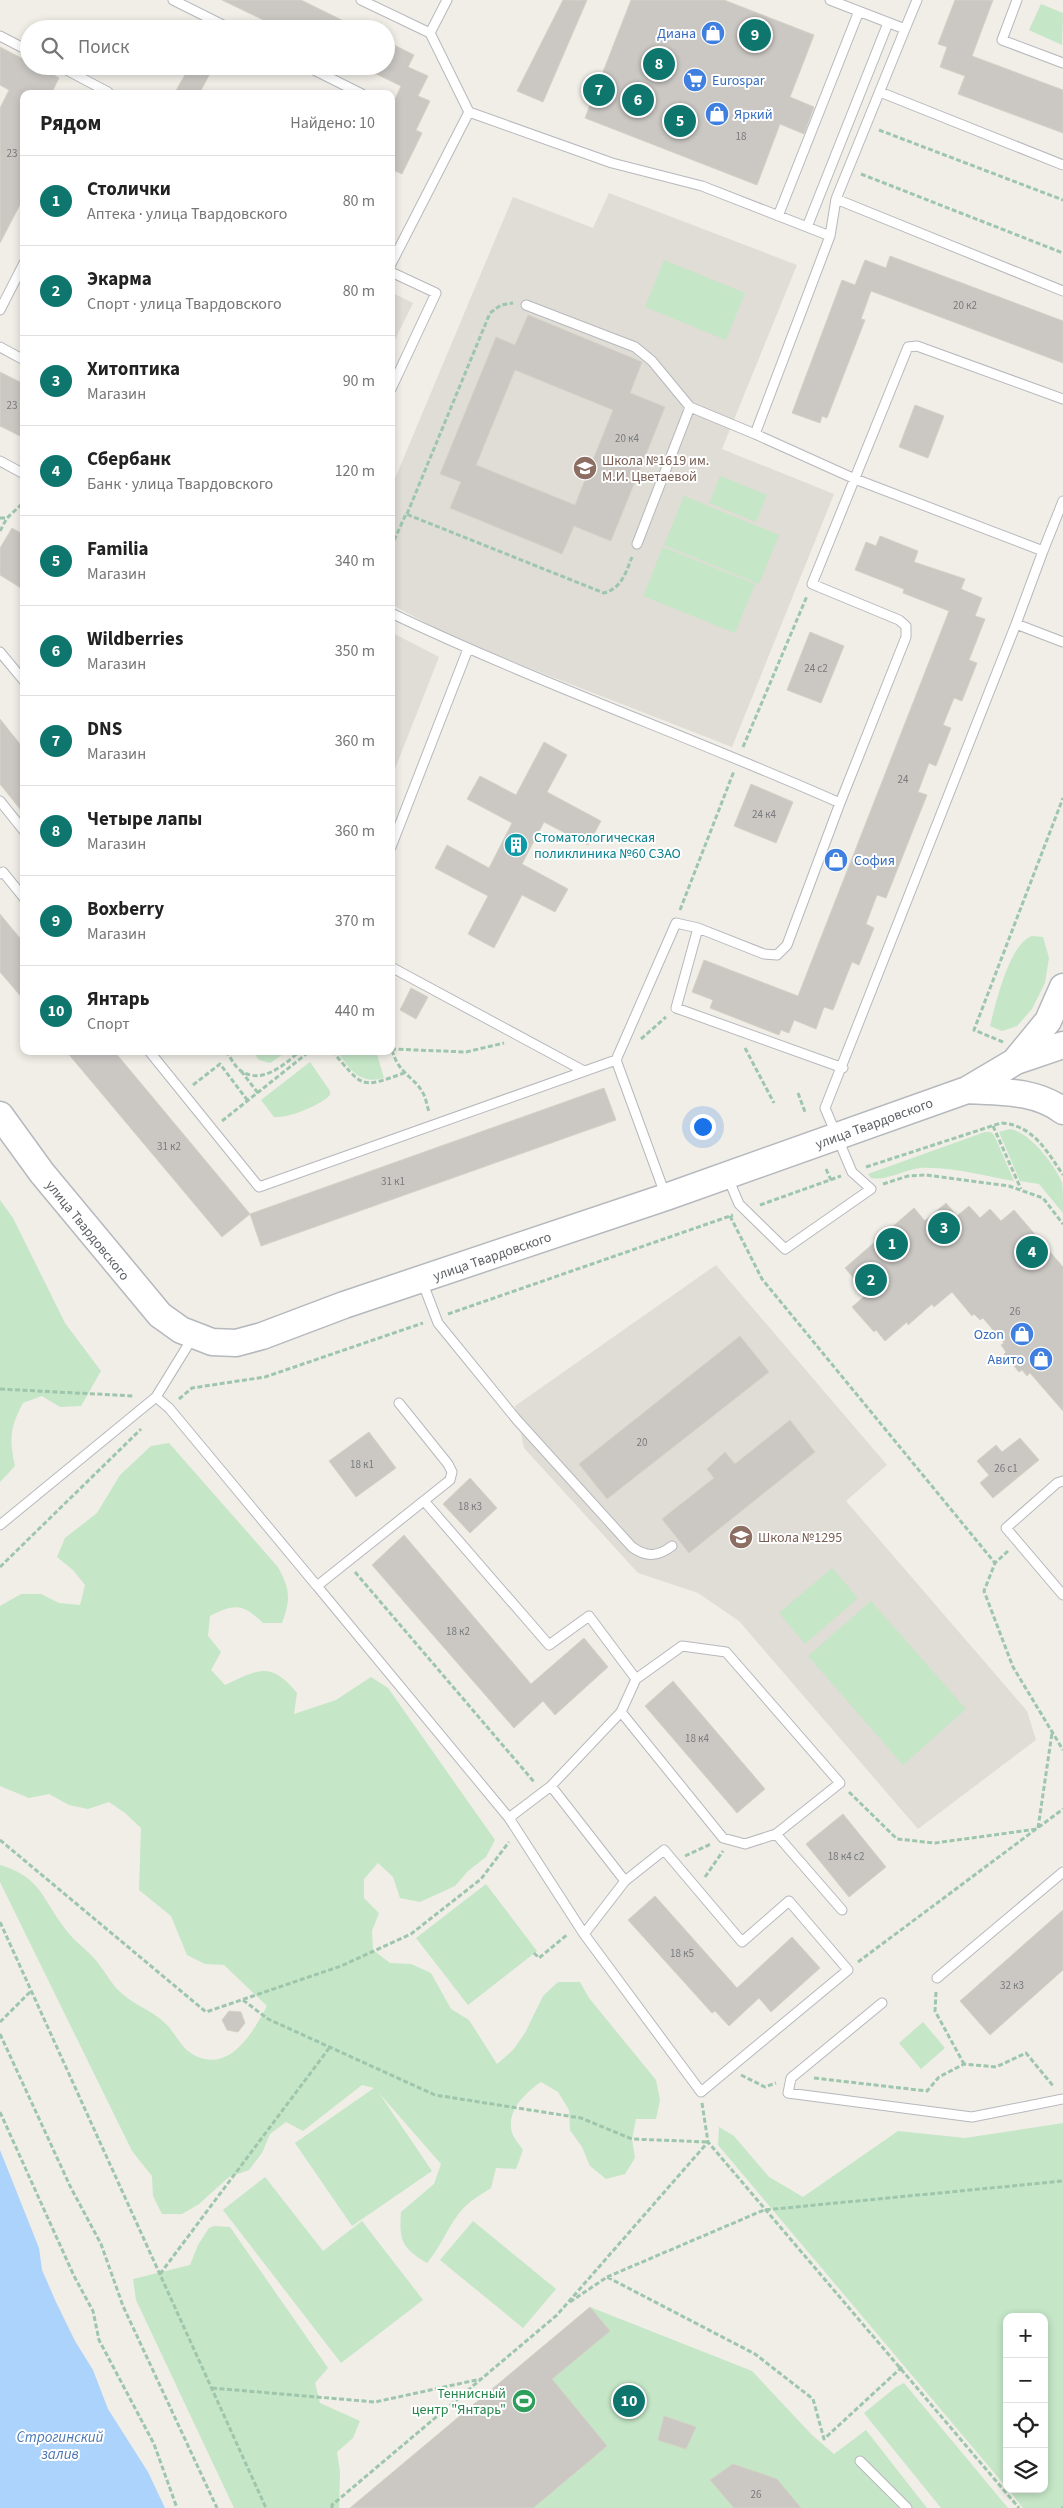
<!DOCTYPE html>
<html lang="ru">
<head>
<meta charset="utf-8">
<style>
	:root { --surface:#fff; --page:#f2f2f2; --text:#222; --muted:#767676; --line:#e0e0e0; --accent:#0f766e }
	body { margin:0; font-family:"Source Sans 3",sans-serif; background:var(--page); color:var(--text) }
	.controls { position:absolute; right:15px; bottom:15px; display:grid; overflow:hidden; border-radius:10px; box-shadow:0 2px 8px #0003 }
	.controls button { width:45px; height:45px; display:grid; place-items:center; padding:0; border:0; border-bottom:1px solid var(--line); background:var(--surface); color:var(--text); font:25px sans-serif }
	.you { position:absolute; left:702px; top:1126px; width:18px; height:18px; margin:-12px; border:4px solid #fff; border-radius:50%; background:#1a73e8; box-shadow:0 0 0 8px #1a73e833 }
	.badge { display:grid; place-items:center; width:32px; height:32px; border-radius:50%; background:var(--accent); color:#fff; font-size:16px; font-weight:700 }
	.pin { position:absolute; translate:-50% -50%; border:2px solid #fff; box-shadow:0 1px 5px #0006 }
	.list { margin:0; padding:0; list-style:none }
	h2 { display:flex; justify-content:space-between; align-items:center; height:65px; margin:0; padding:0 20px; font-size:21px }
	h2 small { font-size:16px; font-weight:400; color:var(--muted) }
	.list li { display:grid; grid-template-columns:32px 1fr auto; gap:15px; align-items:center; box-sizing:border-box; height:90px; padding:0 20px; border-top:1px solid var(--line) }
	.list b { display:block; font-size:19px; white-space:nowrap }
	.list p { margin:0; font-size:16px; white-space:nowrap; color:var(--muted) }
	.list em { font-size:16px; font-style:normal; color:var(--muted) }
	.icon { flex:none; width:28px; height:28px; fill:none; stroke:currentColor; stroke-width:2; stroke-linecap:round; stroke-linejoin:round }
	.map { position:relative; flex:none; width:1063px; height:2508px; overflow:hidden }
	.search { position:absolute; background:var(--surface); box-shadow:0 2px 8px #0003; left:20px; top:20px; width:375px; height:55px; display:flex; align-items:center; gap:12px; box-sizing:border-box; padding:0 18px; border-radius:28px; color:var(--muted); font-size:19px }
	.panel { position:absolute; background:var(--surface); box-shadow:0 2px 8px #0003; left:20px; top:90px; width:375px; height:965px; border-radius:10px }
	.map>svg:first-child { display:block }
	.education { fill:#dfddd5 }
	.green { fill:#c5e6c7 }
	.water { fill:#acd3fb }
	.building { fill:#cbc8c4; stroke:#d4d1c5; fill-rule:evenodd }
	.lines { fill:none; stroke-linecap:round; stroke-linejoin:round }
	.service-casing { stroke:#b7b8bd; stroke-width:11 }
	.secondary-casing { stroke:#b5b8bd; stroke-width:29 }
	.path { stroke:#9ec6ad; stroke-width:3; stroke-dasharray:5 2.5; stroke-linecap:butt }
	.service { stroke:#fff; stroke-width:9 }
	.secondary { stroke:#fff; stroke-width:26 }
	.labels { text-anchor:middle; stroke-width:4; stroke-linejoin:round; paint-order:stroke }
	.number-label { font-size:11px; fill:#797b7e }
	.shop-label { font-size:14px; fill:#366cbe; stroke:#fff; text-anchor:end }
	.education-label { font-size:14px; fill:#785e54; stroke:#fff; text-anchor:start }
	.culture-label { font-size:14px; fill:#0d838f; stroke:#fff; text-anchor:start }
	.street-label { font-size:14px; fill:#5e6166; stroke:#fff }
	.leisure-label { font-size:14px; fill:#27864d; stroke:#fff; text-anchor:end }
	.water-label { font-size:15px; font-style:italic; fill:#4b78b5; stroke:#fff }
</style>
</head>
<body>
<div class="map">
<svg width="1063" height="2508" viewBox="0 0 1063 2508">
	<rect width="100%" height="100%" fill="#f0eee7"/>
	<!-- education -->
	<path class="education" d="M609,193L797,265L722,449L834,494L732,747L455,639L391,604V488L513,197L593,228Z
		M391,292L413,303L391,348Z
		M391,632L439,657L391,779Z
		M716,1265L887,1465L846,1501L1027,1711L1036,1740L918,1829L739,1621L698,1593L638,1573L524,1448L515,1406Z"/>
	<!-- green -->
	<path class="green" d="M1041,4L1063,13L1062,45L1029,30Z
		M664,260L745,293L726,340L645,307Z
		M720,476L767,495L756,522L709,503Z
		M684,496L779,535L759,584L664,545Z
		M663,547L755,584L735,633L643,596Z
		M1032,936L1043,937L1049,958L1045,983L1032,1009L1017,1026L1002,1031L990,1026C996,1003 1009,944 1032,936Z
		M252,1051H288L270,1063L259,1060Z
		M336,1051H376L384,1078C358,1085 351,1069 336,1051Z
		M310,1062L330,1091V1095C321,1105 287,1119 274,1117L261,1100Z
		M1010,1129C1030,1132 1054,1164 1062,1182C1063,1190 1063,1205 1063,1213L1039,1184L1020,1181L999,1132Z
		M985,1132H991L994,1135L1014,1181C984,1176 950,1166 920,1168C903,1170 887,1181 871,1178L868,1174Z
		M0,1200L13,1218L65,1323L101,1371L81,1406L60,1407L42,1396L23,1403C10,1427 9,1440 15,1466L0,1482Z
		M169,1443L278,1567C290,1589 291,1599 282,1623H263C243,1604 235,1603 210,1616L208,1636L221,1652L211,1670L225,1685C259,1669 271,1661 297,1693L294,1714L336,1700L371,1677L388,1688L495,1840L486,1857L468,1871L455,1886L420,1902L400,1898L393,1877L378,1863L364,1879V1898L379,1913L372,1931L373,1950L390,1963L411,1964L431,1973L451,2009L469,2020L497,2064L513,2050L525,2033L543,1996L558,1982H580L589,1998L656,2080L660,2100L656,2119H636L632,2139L635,2158L625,2174L606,2179L590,2166L582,2147L570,2130L569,2110L558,2092L541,2082C525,2093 506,2111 512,2133C514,2139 520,2145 523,2150L516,2169L496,2168L491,2188C480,2195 468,2202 460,2212C447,2228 441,2247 427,2263C402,2248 399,2241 401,2212L434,2184L441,2164L379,2093L432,2171L352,2226L295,2143L374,2088L362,2085L303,2131L286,2122L270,2134L262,2153L249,2170L229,2177L199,2204L182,2214H162L153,2196L152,2176L132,2151L0,1882V1865C40,1877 41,1896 63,1926C71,1938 82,1946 92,1956C102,1966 108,1979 117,1989C132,2005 151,2009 166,2024C176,2034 181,2048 194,2055C230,2074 253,2032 267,2006L224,1965L205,1964L187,1955L171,1916L139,1890L141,1828L125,1813L109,1802L88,1809L69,1805L49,1794L29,1798L0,1786V1606L21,1594H41L59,1603L80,1605L85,1585L73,1570L57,1557L65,1538L97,1513L120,1475L151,1446Z
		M832,1568L858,1598L805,1644L779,1613Z
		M871,1601L966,1709L903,1765L808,1656Z
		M486,1884L537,1951L468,2005L416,1938Z
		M923,2022L945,2048L921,2069L899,2043Z
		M1063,2123V2508H1023L1008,2489H1044V2317H1007V2488L718,2145L719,2127L734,2136L769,2177L803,2197L898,2131L965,2138Z
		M265,2177L323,2251L362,2221L423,2300L341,2363L223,2210Z
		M473,2221L556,2289L523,2328L440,2260Z
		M214,2226L230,2227L328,2368L315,2383L320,2403L360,2421L353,2438L337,2452L340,2472L339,2508H234L136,2300L133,2279L190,2265L198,2245L209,2228Z
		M590,2307L752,2371L812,2435L834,2454L866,2430L927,2508H350Z
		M904,2383L1008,2508H941L864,2413L896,2387Z"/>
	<!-- water -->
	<path class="water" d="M0,2150L39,2248L42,2270L56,2302L75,2341L93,2370L108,2409L148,2472L165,2508H0Z"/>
	<!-- building -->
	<path class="building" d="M222,0H301L360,29H282Z
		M563,0H587L543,102L517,91Z
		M631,0H724L814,35L790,97L814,107L804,134L780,124L757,185L585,118Z
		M955,0H993L972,56L1063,90V133L958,94L965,76L940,67L947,47L938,44Z
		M386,41L414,55L408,67L428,76L418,96L430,101L416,130L422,133L402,174L391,169V108L401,86L360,66H386Z
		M0,47L29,62V66H37L59,78L51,94H24V197L0,243V108L9,90L0,85Z
		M190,66H214L199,94H174Z
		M890,256L1063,321V363L871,291L861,319L865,320L827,418L822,416L820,423L792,413L842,280L855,285L865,260L886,268Z
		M528,315L642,362L630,393L665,407L611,541L574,526L562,554L450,508L461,482L440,474L496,337L515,345ZM515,370L613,410L575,505L476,465Z
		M0,372L24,384V438L0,426Z
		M915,405L944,416L928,458L899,447Z
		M12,528L24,535V590L0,575V548Z
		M880,536L918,551L914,562L965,579L961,589L982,598L975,616L985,619L969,660L977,663L962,701L954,698L943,725L951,728L936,766L929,763L918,792L927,795L886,898L877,895L866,924L874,928L859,965L852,962L833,1010L824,1007L816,1029L794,1020L789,1033L781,1030L779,1035L710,1008L713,1000L692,992L704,960L798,996L949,611L903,593L904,589L855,570L866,542L876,546Z
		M810,632L844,646L821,703L787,690Z
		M0,719L24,749V814L0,784Z
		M544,742L567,755L547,792L601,821L588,845L544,822L522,864L568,889L555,912L522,895L494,948L468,934L488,896L435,868L447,845L489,868L512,823L467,799L480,776L516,795Z
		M751,784L793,802L776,843L734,826Z
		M0,914L24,943V1000L0,972Z
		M411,988L428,997L416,1019L400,1010Z
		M66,1051H114L250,1214L222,1237Z
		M604,1088L616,1120L261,1246L250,1214Z
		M946,1203L957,1216L969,1206L980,1218L990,1209L1001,1221L1014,1210L1063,1267V1411L1030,1373L1027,1376L1022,1370L1019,1372L1004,1354L1006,1352L1001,1345L1004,1343L983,1318L980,1320L974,1314L972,1316L952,1292L934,1307L932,1304L908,1325L907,1322L885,1341L876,1330L874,1332L852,1307L867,1294L845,1268L914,1208L925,1221Z
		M740,1336L769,1372L607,1499L579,1464Z
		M790,1420L815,1452L689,1553L662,1519L714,1478L707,1469L725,1452L735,1464Z
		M369,1432L396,1468L356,1497L329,1461Z
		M1020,1438L1039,1460L993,1498L980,1483L989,1475L977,1461L996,1445L1002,1452Z
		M470,1478L497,1508L470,1533L443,1504Z
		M404,1535L531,1684L584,1638L608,1667L555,1715L543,1701L514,1728L372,1565Z
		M673,1681L765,1789L737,1813L645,1706Z
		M843,1814L886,1867L849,1897L806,1844Z
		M655,1896L737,1988L792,1937L820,1968L771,2012L759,1998L729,2026L715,2011L712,2013L628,1920Z
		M1063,1910V1970L990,2035L960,2001Z
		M229,2011L241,2012L245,2023L238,2032L227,2030L222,2020Z
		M590,2307L610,2331L552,2379L607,2446L533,2508H350Z
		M664,2416L696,2427L686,2449L658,2440Z
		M733,2464L777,2479L801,2508H734L710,2480Z"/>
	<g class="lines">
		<!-- service casing -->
		<g class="service-casing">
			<path id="service" d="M173,0L231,29
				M361,0L430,33L469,112L612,163L702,186L830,236L836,199L905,29L830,0
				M1017,0L1002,40L1063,63
				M905,29L917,0
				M430,33L447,0
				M0,36L29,51
				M59,66L108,92L107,94
				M306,66L362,94
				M880,92L1063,165
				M836,199L1063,291
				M778,216L859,11
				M807,227L888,23
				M830,236L755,434L855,479L1043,551L1016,624L1063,642
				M391,264L469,112
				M391,272L436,293L391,389
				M526,305L635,347L652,361L690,407L755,434
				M0,310L24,263
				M0,347L24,360
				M0,461L24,474
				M637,544L690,407
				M1043,551L1063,501
				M391,613C538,683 691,737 840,803
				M0,652L24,681
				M0,801L24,831
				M391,847L468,649
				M0,874L3,872L24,898
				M391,967L584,1071
				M149,1051L259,1187L616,1060L665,1194
				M616,1060L676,923L698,928
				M843,1068L676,1008L698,928L764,954L777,955L787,945L840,803L906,637V626L899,620L812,584L908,347L917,346L1063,399
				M728,1178L739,1204L785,1249L871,1189L852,1172L825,1108L1016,624
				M422,1281L438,1323L517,1420L632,1547C647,1558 659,1556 672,1546
				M156,1397L169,1408L317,1586L450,1480L452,1472L448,1464L399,1403
				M1063,1481L1057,1483L1006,1528L1063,1595
				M425,1502L549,1645L589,1616L636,1679L682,1646L726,1652L840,1783L776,1834L842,1910
				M0,1525L156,1397L193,1337
				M317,1586L509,1818L584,1934L701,2092L848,1970L789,1901L742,1942L664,1850L625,1881L584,1934
				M621,1712L723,1838L745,1844L776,1834
				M551,1786L625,1881
				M509,1818L551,1786L621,1712L636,1679
				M937,1978L1063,1872
				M882,2003L791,2078L788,2093L972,2117L1063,2099
				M860,2461L907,2508"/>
		</g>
		<!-- secondary casing -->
		<g class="secondary-casing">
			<path id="secondary" d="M1016,1060L1048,1021L1063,987
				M967,1090C1000,1092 1035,1090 1063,1111
				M0,1115L42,1173L160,1315L181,1330L212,1342L236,1343L262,1336L344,1305L666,1197L967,1090L1016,1061L1063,1045"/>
		</g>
		<!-- path -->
		<path class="path" d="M879,130L1063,200
			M861,174L1063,253
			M407,514L490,313L501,305L513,303
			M0,518H7
			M0,531L7,518L24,502
			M391,547L406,514L604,593C622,588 626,572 632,557
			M743,747L807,596
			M680,910L734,771
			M641,1039L666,1017
			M1003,1042L974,1030L1063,798
			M745,1048L774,1103
			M391,1049L466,1052L504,1043
			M392,1050C399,1075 414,1076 423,1093C426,1098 427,1106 429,1112
			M226,1051C230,1057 235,1067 241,1071C263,1085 285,1064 300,1051
			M332,1051C363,1086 358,1090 404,1073
			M241,1071L258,1093
			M193,1085L220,1064L248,1101
			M798,1093L805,1112
			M222,1121L310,1051
			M993,1126L1021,1189
			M866,1167L1001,1123C1033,1125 1047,1151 1063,1175
			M826,1169L831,1180
			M883,1184L908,1176L926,1175L1009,1186L1043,1198L1063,1224
			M760,1205L841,1176
			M730,1216L762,1279L995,1563
			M448,1314L733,1215
			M0,1389L134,1396
			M179,1399L192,1388L265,1377L423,1323
			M1008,1551L995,1563L984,1591L1013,1667L1063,1750
			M0,1567L141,1429
			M355,1572L535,1783
			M849,1792L897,1839L935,1843L1037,1829
			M1038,1828L1052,1733
			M0,1840L206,2012L341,1966L411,1934L481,1879L509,1842
			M685,1856L711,1844
			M705,1877L723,1851
			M0,1922L266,2508
			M534,1953L539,1958L568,1934
			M858,1962L1063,1809
			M936,1992L935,2011L964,2064
			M243,2000L268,2019L435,2095L581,2118L632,2139L708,2142
			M0,2022L31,1991
			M0,2034L71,2188L101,2244L123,2306L217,2508
			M741,2075L765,2087L776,2083
			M814,2078L927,2091L939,2077L964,2064L996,2067L1026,2053L1054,2087
			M702,2103L708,2142L1019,2508
			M0,2112L74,2276L93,2311L99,2340L154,2444L177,2508
			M160,2274L330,2047
			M607,2277L764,2210L1063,2181
			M570,2302L607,2277L755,2354L813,2399L824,2439L902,2367
			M212,2388L375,2402L481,2379
			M332,2508V2505L557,2315L708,2142
			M1062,2508L1063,2507"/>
		<!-- service -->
		<use href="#service" class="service"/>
		<!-- secondary -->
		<use href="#secondary" class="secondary"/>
	</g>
	<!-- icons -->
	<defs>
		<g id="shop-disc" transform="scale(1.25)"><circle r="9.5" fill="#3f7fe0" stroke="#fff"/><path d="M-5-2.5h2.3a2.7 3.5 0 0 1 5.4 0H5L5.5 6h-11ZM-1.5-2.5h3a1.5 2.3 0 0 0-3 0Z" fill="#fff"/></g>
		<g id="supermarket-disc" transform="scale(1.25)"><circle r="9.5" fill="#3f7fe0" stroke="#fff"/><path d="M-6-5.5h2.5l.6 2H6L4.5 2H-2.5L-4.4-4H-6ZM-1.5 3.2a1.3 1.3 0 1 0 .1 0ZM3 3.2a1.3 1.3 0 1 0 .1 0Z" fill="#fff"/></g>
		<g id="school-disc" transform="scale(1.25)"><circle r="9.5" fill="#8d6e63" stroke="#fff"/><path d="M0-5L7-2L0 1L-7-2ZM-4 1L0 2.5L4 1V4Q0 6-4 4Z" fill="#fff"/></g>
		<g id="building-disc" transform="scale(1.25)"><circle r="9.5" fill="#0f9aa8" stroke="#fff"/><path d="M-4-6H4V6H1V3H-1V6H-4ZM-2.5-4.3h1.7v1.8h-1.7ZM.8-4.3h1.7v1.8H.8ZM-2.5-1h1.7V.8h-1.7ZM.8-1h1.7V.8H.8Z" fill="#fff"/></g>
		<g id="stadium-disc" transform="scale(1.25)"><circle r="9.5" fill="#2e9e5b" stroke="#fff"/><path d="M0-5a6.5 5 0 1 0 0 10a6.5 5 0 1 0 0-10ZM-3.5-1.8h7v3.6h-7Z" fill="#fff"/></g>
	</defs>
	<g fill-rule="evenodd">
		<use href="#shop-disc" x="713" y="33"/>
		<use href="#supermarket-disc" x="695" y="80"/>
		<use href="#shop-disc" x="717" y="114"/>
		<use href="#school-disc" x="585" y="468"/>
		<use href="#building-disc" x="516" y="845"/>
		<use href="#shop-disc" x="836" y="860"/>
		<use href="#shop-disc" x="1022" y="1334"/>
		<use href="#shop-disc" x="1041" y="1359"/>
		<use href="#school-disc" x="741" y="1537"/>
		<use href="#stadium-disc" x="524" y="2401"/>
	</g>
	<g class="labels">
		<!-- number labels -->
		<g class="number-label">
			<text x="741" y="140">18</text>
			<text x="12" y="157">23</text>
			<text x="965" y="309">20 к2</text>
			<text x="12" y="409">23</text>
			<text x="627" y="442">20 к4</text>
			<text x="816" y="672">24 с2</text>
			<text x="903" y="783">24</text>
			<text x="764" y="818">24 к4</text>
			<text x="169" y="1150">31 к2</text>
			<text x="393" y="1185">31 к1</text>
			<text x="1015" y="1315">26</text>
			<text x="642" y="1446">20</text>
			<text x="362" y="1468">18 к1</text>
			<text x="1006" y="1472">26 с1</text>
			<text x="470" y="1510">18 к3</text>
			<text x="458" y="1635">18 к2</text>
			<text x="697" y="1742">18 к4</text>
			<text x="846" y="1860">18 к4 с2</text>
			<text x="682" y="1957">18 к5</text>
			<text x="1012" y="1989">32 к3</text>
			<text x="756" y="2498">26</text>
		</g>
		<!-- shop labels -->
		<g class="shop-label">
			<text x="696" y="38">Диана</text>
			<text x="712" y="85" text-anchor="start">Eurospar</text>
			<text x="734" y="119" text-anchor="start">Яркий</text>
			<text x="854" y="865" text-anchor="start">София</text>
			<text x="1004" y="1339">Ozon</text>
			<text x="1024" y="1364">Авито</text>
		</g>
		<!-- education labels -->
		<g class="education-label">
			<text x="602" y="465">Школа №1619 им.<tspan x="602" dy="16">М.И. Цветаевой</tspan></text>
			<text x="758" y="1542">Школа №1295</text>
		</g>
		<!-- culture labels -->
		<g class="culture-label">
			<text x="534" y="842">Стоматологическая<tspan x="534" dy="16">поликлиника №60 СЗАО</tspan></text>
		</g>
		<!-- street labels -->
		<g class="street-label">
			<text transform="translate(874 1123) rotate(-20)" y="5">улица Твардовского</text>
			<text transform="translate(88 1230) rotate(51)" y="5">улица Твардовского</text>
			<text transform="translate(492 1256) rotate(-19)" y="5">улица Твардовского</text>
		</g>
		<!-- leisure labels -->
		<g class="leisure-label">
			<text x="506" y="2398">Теннисный<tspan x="506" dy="16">центр "Янтарь"</tspan></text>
		</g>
		<!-- water labels -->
		<g class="water-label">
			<text x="60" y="2442">Строгинский<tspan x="60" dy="17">залив</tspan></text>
		</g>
	</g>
</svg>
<div class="controls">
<button>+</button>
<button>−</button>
<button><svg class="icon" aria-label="locate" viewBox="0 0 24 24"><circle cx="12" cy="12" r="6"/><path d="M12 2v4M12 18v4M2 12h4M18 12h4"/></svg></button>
<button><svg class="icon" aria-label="layers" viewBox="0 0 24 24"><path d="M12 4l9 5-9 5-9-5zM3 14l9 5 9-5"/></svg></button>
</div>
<div class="you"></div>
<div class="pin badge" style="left:892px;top:1244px">1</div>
<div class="pin badge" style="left:871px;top:1280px">2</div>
<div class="pin badge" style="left:944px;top:1228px">3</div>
<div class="pin badge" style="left:1032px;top:1252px">4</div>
<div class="pin badge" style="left:680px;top:121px">5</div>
<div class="pin badge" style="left:638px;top:100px">6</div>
<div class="pin badge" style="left:599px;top:90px">7</div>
<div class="pin badge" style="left:659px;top:64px">8</div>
<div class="pin badge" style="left:755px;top:35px">9</div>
<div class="pin badge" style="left:629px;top:2401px">10</div>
<div class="search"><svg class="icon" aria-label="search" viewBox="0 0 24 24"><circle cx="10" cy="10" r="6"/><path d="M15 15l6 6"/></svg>Поиск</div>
<section class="panel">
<h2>Рядом<small>Найдено: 10</small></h2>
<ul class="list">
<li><span class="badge">1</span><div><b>Столички</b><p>Аптека · улица Твардовского</p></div><em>80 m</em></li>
<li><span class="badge">2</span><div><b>Экарма</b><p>Спорт · улица Твардовского</p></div><em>80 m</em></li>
<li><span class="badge">3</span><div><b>Хитоптика</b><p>Магазин</p></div><em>90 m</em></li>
<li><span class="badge">4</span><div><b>Сбербанк</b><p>Банк · улица Твардовского</p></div><em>120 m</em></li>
<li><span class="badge">5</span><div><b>Familia</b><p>Магазин</p></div><em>340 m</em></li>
<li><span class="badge">6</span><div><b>Wildberries</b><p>Магазин</p></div><em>350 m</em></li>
<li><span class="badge">7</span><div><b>DNS</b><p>Магазин</p></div><em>360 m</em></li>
<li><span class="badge">8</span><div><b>Четыре лапы</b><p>Магазин</p></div><em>360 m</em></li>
<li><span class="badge">9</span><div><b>Boxberry</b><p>Магазин</p></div><em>370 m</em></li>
<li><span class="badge">10</span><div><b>Янтарь</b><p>Спорт</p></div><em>440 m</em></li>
</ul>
</section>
</div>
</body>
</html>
